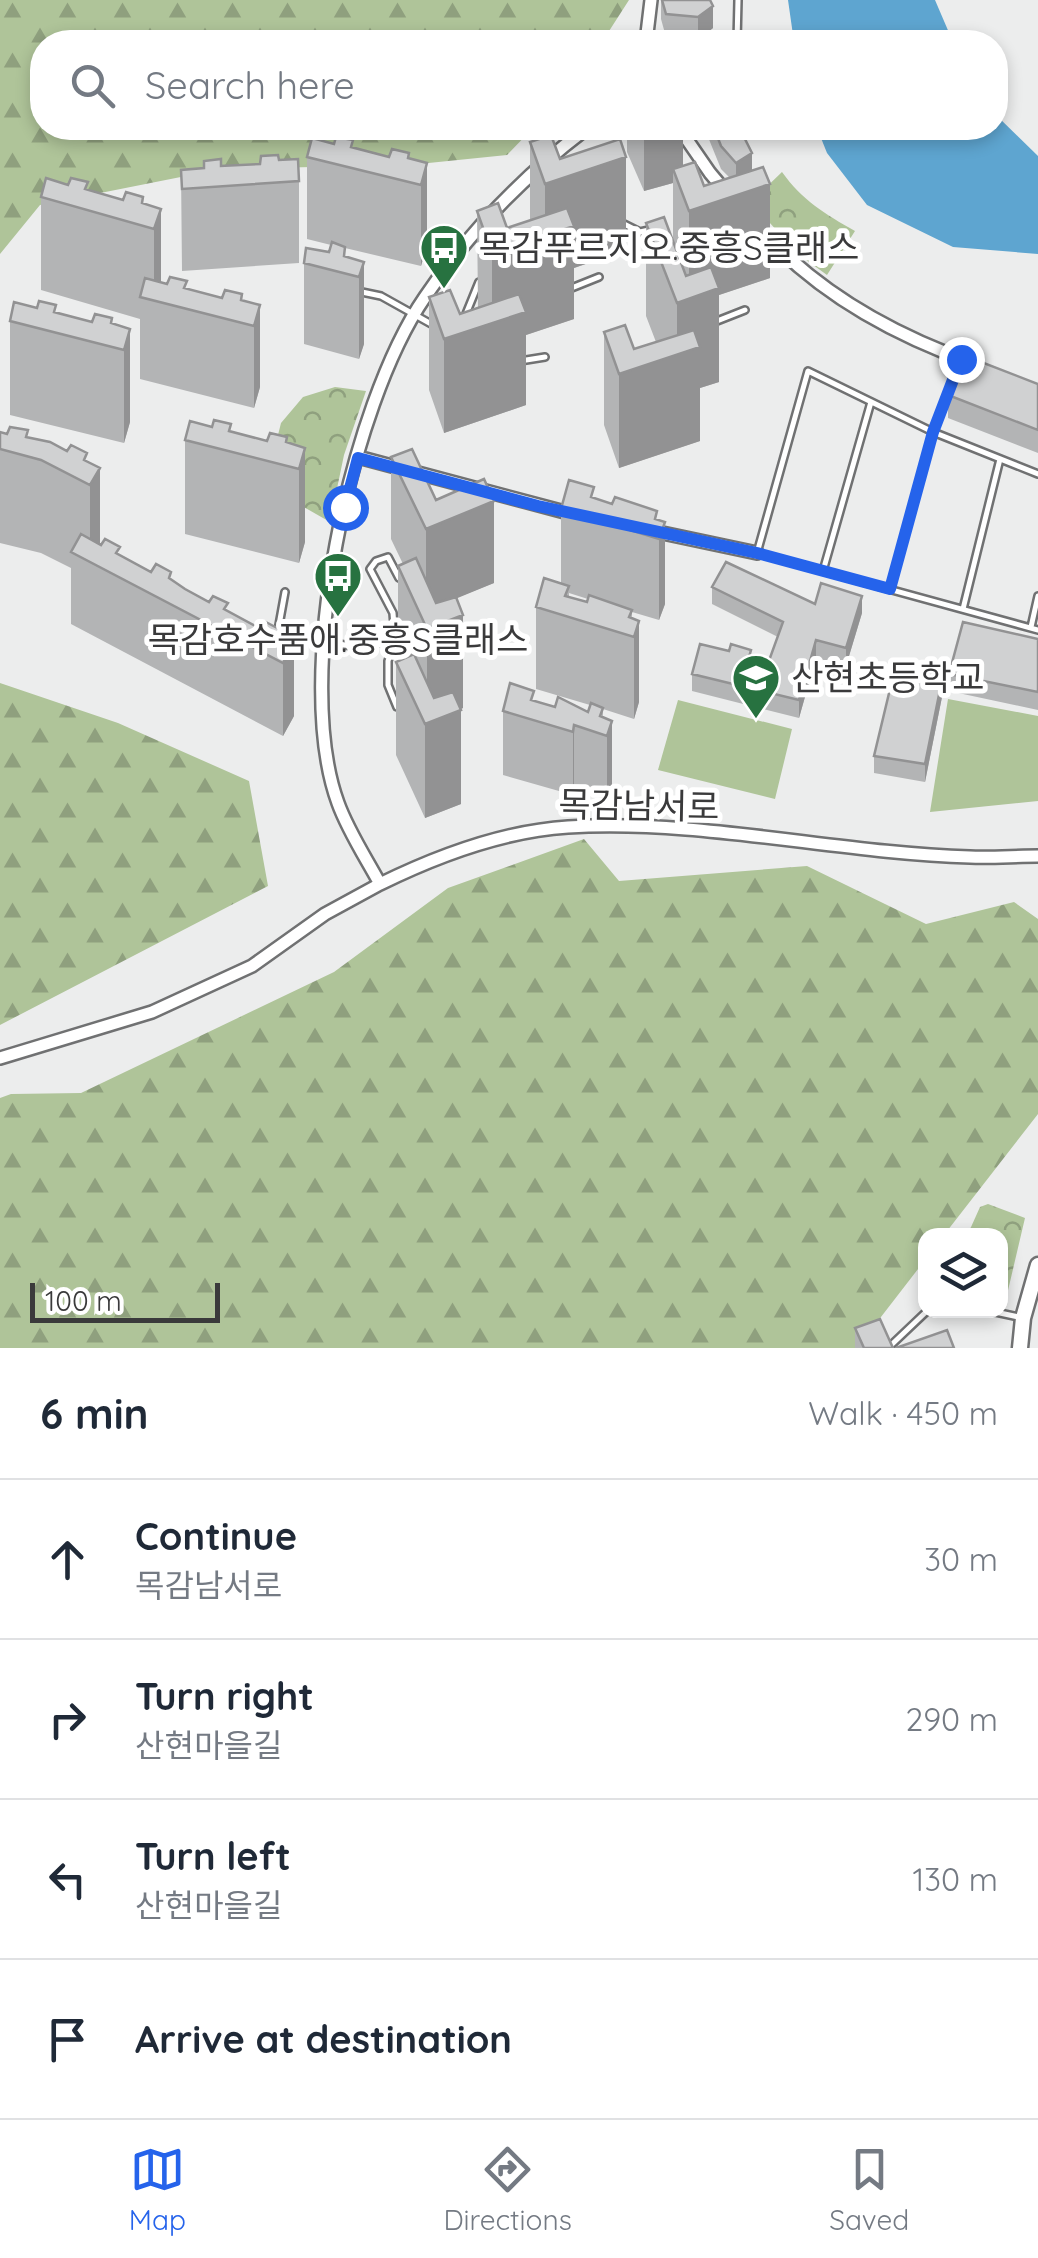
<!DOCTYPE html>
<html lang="en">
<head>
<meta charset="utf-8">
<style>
	:root { --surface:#fff; --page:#f2f2f3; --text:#1f2937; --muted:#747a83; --line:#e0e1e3; --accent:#2563eb }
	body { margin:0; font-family:Quicksand,"Noto Sans KR",sans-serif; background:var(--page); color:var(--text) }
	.controls { position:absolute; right:30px; bottom:30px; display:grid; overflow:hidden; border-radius:20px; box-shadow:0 5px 15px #0003 }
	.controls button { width:90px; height:90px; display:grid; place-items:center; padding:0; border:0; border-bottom:2px solid var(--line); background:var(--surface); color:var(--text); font:50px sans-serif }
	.scale { position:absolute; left:30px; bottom:25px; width:190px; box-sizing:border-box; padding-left:10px; border:5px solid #3a3a3b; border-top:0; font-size:28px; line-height:35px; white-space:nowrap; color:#3a3a3b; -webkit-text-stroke:8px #fff; paint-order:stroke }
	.stop { position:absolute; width:30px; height:30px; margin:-22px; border:8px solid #2563eb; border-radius:50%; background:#fff }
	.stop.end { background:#2563eb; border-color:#fff; box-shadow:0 2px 10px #0008 }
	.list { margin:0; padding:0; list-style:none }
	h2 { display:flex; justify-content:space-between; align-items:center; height:130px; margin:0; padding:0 40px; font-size:42px }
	h2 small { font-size:32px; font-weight:400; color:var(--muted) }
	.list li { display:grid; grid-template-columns:65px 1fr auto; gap:30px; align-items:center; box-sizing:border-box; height:160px; padding:0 40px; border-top:2px solid var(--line) }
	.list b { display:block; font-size:38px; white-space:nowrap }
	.list p { margin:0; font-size:32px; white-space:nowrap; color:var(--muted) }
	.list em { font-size:32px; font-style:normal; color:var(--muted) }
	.icon { flex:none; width:55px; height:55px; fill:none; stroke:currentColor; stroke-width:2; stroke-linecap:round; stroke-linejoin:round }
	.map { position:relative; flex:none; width:1038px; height:1348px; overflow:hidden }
	.search { position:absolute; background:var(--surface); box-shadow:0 5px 15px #0003; left:30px; right:30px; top:30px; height:110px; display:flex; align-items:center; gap:25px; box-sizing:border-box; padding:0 35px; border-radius:40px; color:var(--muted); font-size:38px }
	.sheet { height:770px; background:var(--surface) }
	nav { display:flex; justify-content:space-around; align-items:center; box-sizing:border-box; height:140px; border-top:2px solid var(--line); background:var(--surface); font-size:28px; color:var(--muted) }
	nav a { display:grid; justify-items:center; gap:5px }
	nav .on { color:var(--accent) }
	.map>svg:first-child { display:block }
	.forest { fill:url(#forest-firs) }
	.park { fill:url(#park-crowns) }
	.garden { fill:#afc499 }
	.water { fill:#5ea5d0 }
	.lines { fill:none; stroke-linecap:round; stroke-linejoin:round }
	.service-casing { stroke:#707172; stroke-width:10 }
	.minor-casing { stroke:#707172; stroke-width:16 }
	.tertiary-casing { stroke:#707172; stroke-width:19 }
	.service { stroke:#fff; stroke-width:5 }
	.minor { stroke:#fff; stroke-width:11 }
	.tertiary { stroke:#fff; stroke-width:14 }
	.wall { fill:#b3b4b5; fill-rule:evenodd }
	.shaded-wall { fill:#929293 }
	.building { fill:#d0d1d2; stroke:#929293; stroke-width:2.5 }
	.route { stroke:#2563eb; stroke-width:12 }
	.labels { text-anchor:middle; stroke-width:10; stroke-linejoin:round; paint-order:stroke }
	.poi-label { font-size:35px; fill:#3a3a3b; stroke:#fff; text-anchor:start }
	.street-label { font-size:35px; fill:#3a3a3b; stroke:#fff }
</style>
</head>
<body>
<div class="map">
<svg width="1038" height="1348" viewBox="0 0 1038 1348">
	<defs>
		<pattern id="forest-firs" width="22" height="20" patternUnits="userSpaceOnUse" patternTransform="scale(2.5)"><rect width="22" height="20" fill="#afc499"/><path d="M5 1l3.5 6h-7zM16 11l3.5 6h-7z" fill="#8fa07e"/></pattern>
		<pattern id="park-crowns" width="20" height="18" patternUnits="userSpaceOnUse" patternTransform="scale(2.5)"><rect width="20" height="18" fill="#afc499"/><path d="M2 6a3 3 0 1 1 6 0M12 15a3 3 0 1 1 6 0" fill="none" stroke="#8fa07e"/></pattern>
	</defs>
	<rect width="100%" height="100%" fill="#eceded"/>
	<!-- forest -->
	<path class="forest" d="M0,0H629L602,42H42V128H533L507,155L409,165L221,169L40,205L0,254Z
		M0,683L118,723L249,781L268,886L0,1025Z
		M584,839L619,881L807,866L926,924L1014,902L1038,919V1114L944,1235L926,1236L925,1260L857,1348H0V1098L11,1094L81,1093L334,972L448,888Z"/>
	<!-- park -->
	<path class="park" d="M782,172C802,200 825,214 855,231L827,275L798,254L751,202Z
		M335,387L366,391L344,455L330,522L302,506L274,451L281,423L303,397Z
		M988,1204L1025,1218L1002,1316L975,1311L1000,1310V1236H967L980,1207Z"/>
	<!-- garden -->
	<path class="garden" d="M948,699L1038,716V801L930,812Z
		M678,700L792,729L775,799L658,770Z"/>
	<!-- water -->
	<path class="water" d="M788,0H935L953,42H794Z
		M996,115L1038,156V254L953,247L867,205L827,153L817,128H996Z"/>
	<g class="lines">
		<!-- service casing -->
		<g class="service-casing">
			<path id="service" d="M737,42L738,0
				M622,223L640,232L649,230
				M569,289L599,277
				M357,291L381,296L433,325
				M466,314L479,282
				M717,321L745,310
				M520,361L545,357
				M1038,474L933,432L808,371L757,553L1038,630
				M823,571L871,402
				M890,589L933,432L960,362
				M285,592L277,636L353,646L397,640
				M963,609L1000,459
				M1031,627L1038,596
				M397,707L388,685V661L395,640L393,613L370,569L376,561L388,557L399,578
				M986,1310L1023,1318
				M888,1348L928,1310"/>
		</g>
		<!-- minor casing -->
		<g class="minor-casing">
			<path id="minor" d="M646,42L651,0
				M587,128C525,175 469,232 425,297C350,406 292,678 338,803C348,831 366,858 380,884C437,856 504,831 568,827C703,819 836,853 970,857C992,858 1015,856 1038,856
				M679,128L710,173L726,192
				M762,231C819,294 894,335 973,363
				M358,457L576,515
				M653,531L757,553
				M0,1058L152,1012L252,966L325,914L380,884"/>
		</g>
		<!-- tertiary casing -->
		<g class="tertiary-casing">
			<path id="tertiary" d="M1020,1348L1023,1318L1038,1265"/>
		</g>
		<!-- service -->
		<use href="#service" class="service"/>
		<!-- minor -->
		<use href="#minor" class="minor"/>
		<!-- tertiary -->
		<use href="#tertiary" class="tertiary"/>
	</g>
	<!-- wall -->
	<path class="wall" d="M661,0H710L713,28L698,40L666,37L661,19Z
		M627,128H683V166L704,186L730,178L721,169L706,132L701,134L697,128H742L743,135L752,170L770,278L719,295V382L700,388V441L619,468L604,425V332L634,349L656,342L646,316V223L673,242V183L644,191L627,152Z
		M530,142L560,159L626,250L574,268V319L526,335V405L444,433L429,390V297L460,314L478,308L477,211L507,228L530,220Z
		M353,148L389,157L409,159L427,163V245L421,266L345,248V256L364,262V344L359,359L304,344V263L329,252L331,245L307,239V157Z
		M279,160L299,181V263L182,271L181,170L260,164Z
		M88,190L123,200L143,203L161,209V282L222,298L242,300L260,305V387L254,408L140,379V319L41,290V197Z
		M56,312L92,322L112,324L130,329V422L124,443L10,415V321Z
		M1038,384V453L948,418V395Z
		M231,431L267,441L287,443L305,448V542L299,563L185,534V440Z
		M0,432L28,437L87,461L100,544L151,572L171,579L185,589L259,628L279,635L294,716L283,736L71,624V568L41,553L0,543Z
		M391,457L436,500L494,583L456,598L463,708L461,709V804L425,818L396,755V662L398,660V566L403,564L391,539Z
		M594,498L657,520L665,604L659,620L632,612V618L639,621V702L634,719L603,709V717L612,721V784L607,800L574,789L573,795L503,775V711L534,700L555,707L588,712L590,705L536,689V607L561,583V509ZM569,593L588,599L587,602L569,597Z
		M712,587L862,613L846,666L816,658L799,718L692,691V674L729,651L751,665L766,669L778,637L712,604Z
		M1038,639V710L949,691V674Z
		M943,692L925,782L874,773V756Z
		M855,1328L893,1348H855Z"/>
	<!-- shaded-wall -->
	<path class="shaded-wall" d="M713,6V28L698,40V17Z
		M644,128H683V180L673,169V183L644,191Z
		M752,153V176L736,185V163Z
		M626,157V250L574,268V319L526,335V405L444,433V339L492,323V253L545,235V184Z
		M427,163V245L421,266V185Z
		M770,184V278L719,295V382L700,388V441L619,468V374L677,355V303L689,299V211Z
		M161,209V303L154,301V229Z
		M364,262V344L359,359V277Z
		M260,305V387L254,408V326Z
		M130,329V422L124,443V350Z
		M305,448V542L299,563V469Z
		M100,468V562L90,561V485Z
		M494,501V583L426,611V529Z
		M665,522V604L659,620V539Z
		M862,596V613L846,666V648Z
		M463,615V708L427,722V629Z
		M639,621V702L634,719V637Z
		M816,640V658L799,718V700Z
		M294,644V716L283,736V663Z
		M943,675V692L925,782V764Z
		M461,710V804L425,818V724Z
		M612,721V784L607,800V736Z
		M574,725V789L573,795V732Z"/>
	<!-- building -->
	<path class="building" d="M662,0H710L713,6L698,17L666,14Z
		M714,128H742L743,135L752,153L736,163L721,146Z
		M551,135L560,159L620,139L626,157L545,184L530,142Z
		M336,137L353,140L351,147L389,157L392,149L409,153L408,158L427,163L421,185L307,157L312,138L334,144Z
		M278,155L279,160L298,159L299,181L182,189L181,170L204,168V161L221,159V166L260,164L261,156Z
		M695,162L704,186L763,167L770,184L689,211L673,169Z
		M46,178L68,185L71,178L88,182L85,189L123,200L126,192L143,197L142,203L161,209L154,229L41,197Z
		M498,203L507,228L567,208L574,226L492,253L477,211Z
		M664,217L686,276L711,267L719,288L677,303L646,223Z
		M332,242L345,247L344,256L364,262L359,277L304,263L306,248L329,252Z
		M170,277L187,281L184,288L222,298L225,290L242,294L241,300L260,305L254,326L140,297L145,278L167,284Z
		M450,290L460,314L519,294L526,312L444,339L429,297Z
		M39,301L56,305L54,312L92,322L95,314L112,318L111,323L130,329L124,350L10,321L14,302L37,308Z
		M625,325L634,349L694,330L700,347L619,374L604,332Z
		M963,355L1038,384V430L948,395Z
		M214,420L231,424L229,431L267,441L270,433L287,437L286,442L305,448L299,469L185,440L190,421L212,427Z
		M10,427L28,430L26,437L50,442L67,451L71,445L87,453L84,460L100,468L90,485L41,460L0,449V432L7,434Z
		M412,449L436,500L484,479L494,501L426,529L391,457Z
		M569,480L594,487L591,497L612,504L615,497L657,511L655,519L665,522L659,539L561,509Z
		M81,534L101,545L105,539L120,547L116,553L151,572L156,564L171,572L169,578L185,589L209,602L213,596L228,603L224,609L259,628L264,621L279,629L277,634L294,644L283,663L71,552Z
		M416,558L436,603L456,597L463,615L427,629L398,566Z
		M726,562L815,604L821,583L862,596L846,648L816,640L799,700L692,674L700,644L729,651L731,644L751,650L747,664L766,669L783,622L712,587Z
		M544,578L569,586L565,596L587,602L589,595L632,610L629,617L639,621L634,637L536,607Z
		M963,622L1038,639V692L949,674Z
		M414,654L434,698L453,692L461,710L425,724L396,662Z
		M896,664L943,675L925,764L874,756Z
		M510,683L534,691L531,700L555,707L558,697L588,712L591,703L603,708L600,716L612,721L607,736L574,725L573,732L503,711Z
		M880,1319L893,1348H864L855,1328Z
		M947,1330L954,1348H896Z"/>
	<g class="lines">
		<!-- route -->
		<path class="route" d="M345,507L358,458L538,506L757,553L890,589L933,432L961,359"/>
	</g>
	<!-- icons -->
	<defs>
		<g id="bus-pin" transform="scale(2.5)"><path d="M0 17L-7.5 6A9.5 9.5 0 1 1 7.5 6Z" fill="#277240" stroke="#fff"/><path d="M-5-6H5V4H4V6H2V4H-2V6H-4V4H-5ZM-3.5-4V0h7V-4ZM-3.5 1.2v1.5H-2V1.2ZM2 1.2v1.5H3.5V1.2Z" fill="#fff"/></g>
		<g id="school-pin" transform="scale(2.5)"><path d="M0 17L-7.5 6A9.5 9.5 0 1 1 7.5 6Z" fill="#277240" stroke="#fff"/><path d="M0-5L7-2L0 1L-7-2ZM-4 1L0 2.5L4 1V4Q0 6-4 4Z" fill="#fff"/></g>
	</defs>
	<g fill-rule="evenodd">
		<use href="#bus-pin" x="444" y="248"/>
		<use href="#bus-pin" x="338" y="576"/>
		<use href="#school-pin" x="756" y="678"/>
	</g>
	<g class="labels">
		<!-- poi labels -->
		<g class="poi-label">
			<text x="479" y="260">목감푸르지오.중흥S클래스</text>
			<text x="338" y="652" text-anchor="middle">목감호수품애.중흥S클래스</text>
			<text x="791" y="690">산현초등학교</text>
		</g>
		<!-- street labels -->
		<g class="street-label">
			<text transform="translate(639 806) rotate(1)" y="12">목감남서로</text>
		</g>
	</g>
</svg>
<div class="controls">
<button><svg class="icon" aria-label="layers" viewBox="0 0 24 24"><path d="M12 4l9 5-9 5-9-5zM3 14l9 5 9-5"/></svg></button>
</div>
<div class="scale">100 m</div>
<div class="stop" style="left:345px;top:507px"></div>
<div class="stop end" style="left:961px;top:359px"></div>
<div class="search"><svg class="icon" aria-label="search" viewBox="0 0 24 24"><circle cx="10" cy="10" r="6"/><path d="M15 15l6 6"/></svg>Search here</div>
</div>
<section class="sheet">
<h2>6 min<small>Walk · 450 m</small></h2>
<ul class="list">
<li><svg class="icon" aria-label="ahead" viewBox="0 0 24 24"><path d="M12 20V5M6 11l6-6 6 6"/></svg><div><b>Continue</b><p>목감남서로</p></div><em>30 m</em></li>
<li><svg class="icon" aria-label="right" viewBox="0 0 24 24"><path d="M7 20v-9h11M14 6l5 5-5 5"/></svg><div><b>Turn right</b><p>산현마을길</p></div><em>290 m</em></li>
<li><svg class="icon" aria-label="left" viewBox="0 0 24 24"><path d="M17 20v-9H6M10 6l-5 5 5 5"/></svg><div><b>Turn left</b><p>산현마을길</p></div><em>130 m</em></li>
<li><svg class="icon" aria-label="arrive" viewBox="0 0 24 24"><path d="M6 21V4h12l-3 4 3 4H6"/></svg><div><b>Arrive at destination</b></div></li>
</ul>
</section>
<nav>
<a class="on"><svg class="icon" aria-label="map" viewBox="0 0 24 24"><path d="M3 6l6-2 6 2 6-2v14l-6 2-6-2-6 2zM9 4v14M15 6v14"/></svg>Map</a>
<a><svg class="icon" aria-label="directions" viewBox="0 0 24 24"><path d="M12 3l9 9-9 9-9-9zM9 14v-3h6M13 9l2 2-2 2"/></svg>Directions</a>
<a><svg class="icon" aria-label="saved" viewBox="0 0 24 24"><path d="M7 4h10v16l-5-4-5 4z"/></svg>Saved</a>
</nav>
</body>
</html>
